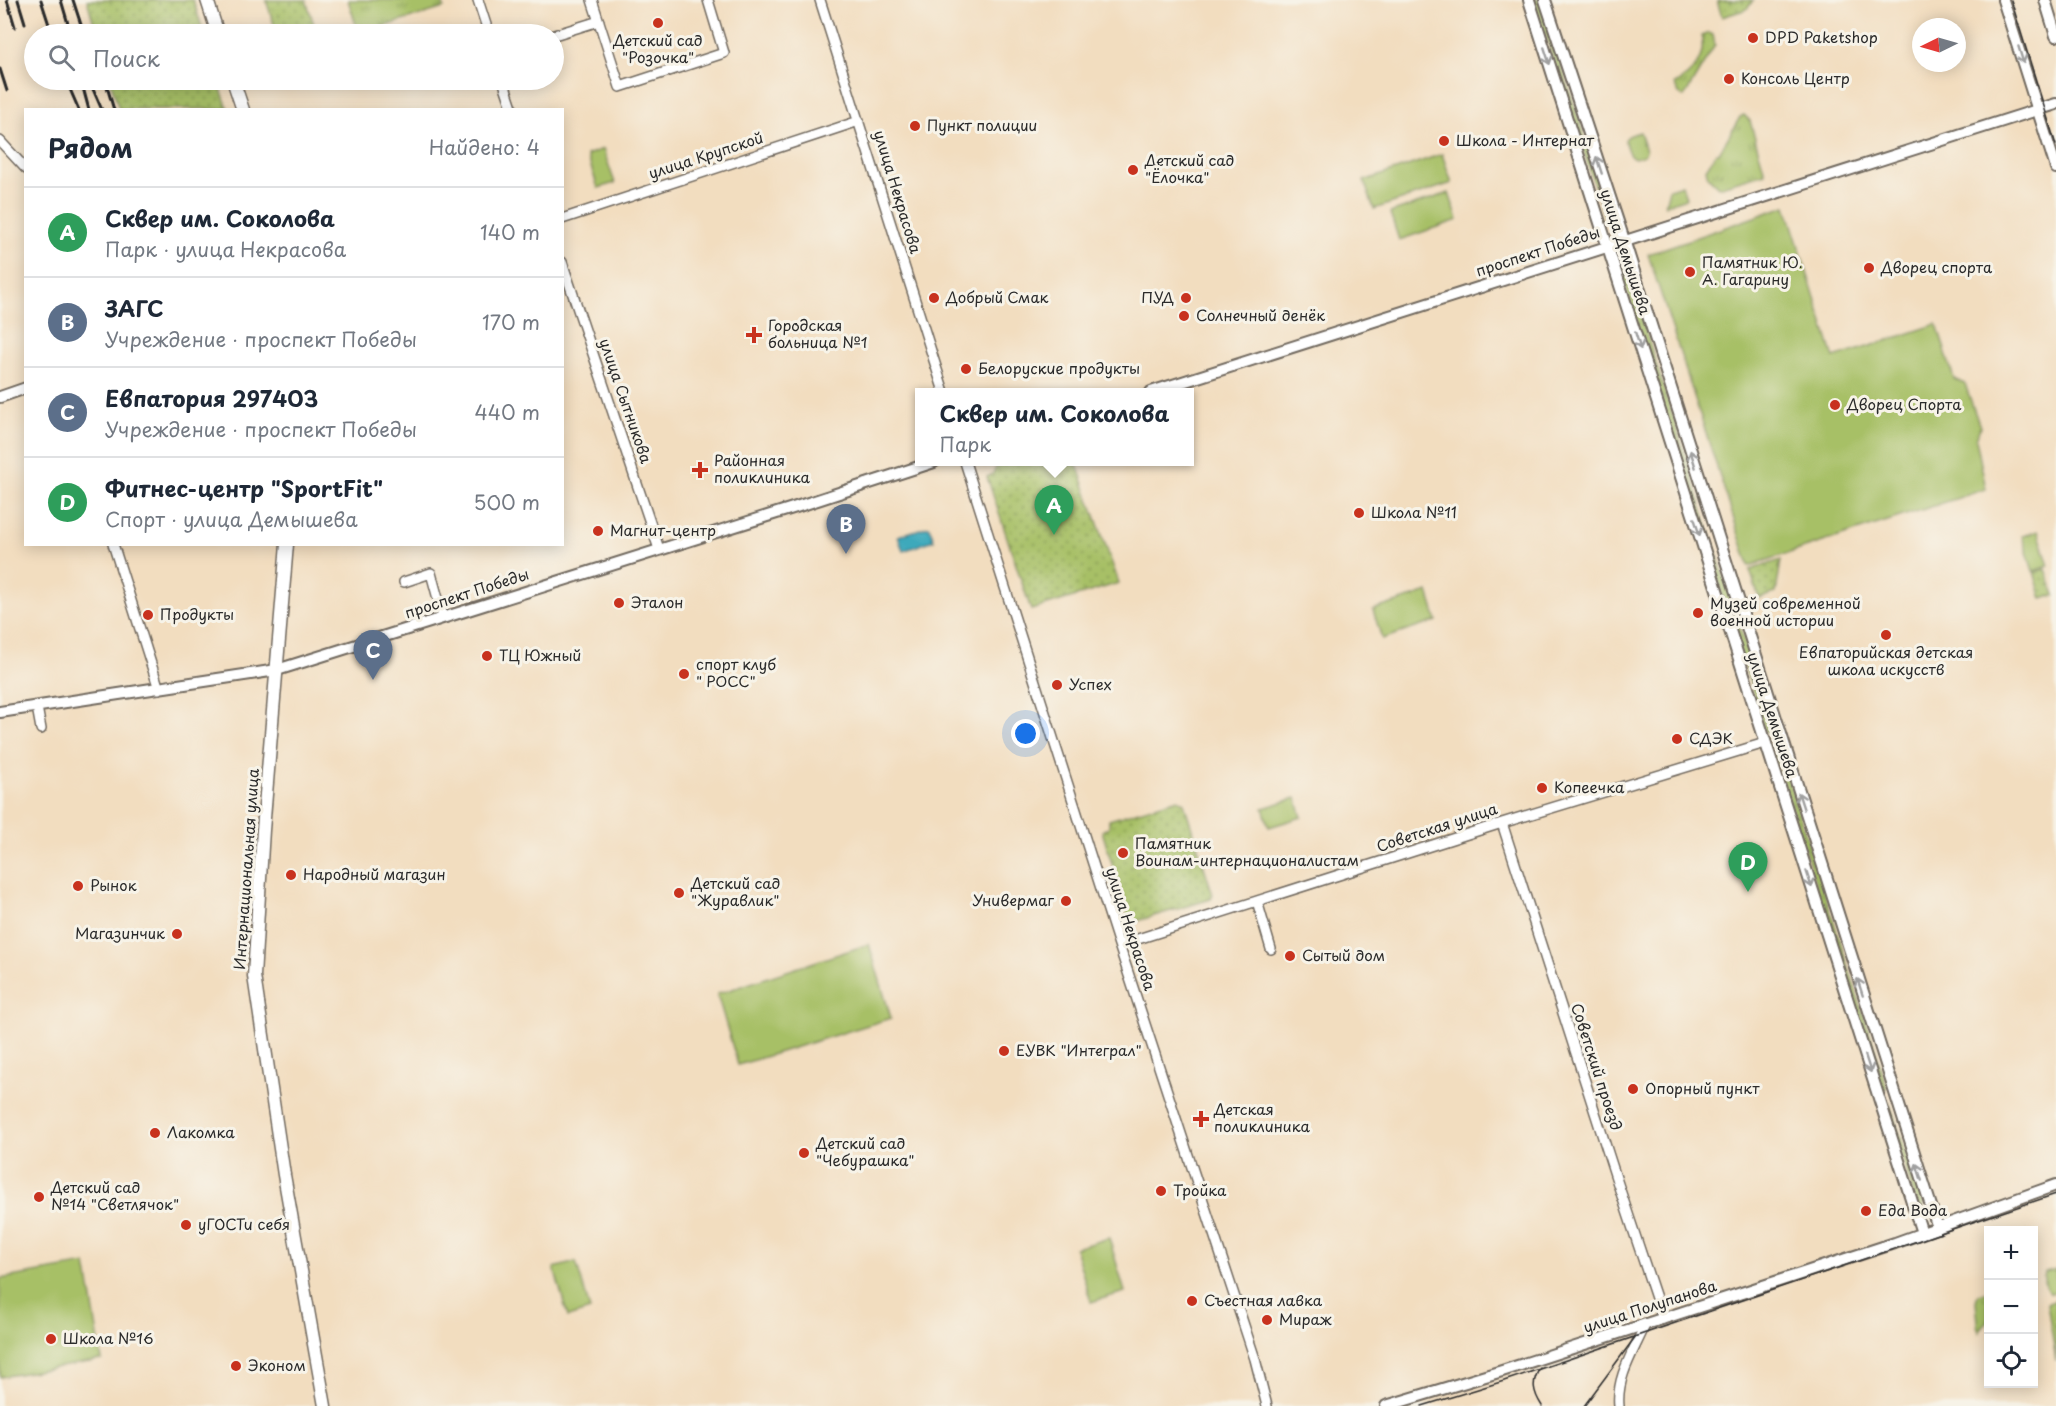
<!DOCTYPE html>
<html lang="ru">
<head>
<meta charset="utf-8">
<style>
	:root { --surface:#fff; --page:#f2f2f3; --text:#1f2937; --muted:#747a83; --line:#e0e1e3; --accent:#ea580c }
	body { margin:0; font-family:"Playpen Sans",sans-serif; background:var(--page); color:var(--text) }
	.controls { position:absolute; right:18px; bottom:18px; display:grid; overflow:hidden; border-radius:0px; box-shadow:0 3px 15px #0003 }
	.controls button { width:54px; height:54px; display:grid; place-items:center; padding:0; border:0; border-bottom:2px solid var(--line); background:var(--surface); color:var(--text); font:30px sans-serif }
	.compass { position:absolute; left:1912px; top:18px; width:54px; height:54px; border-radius:50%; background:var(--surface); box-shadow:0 3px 15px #0003; rotate:265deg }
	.you { position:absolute; left:1026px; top:734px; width:21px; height:21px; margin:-15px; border:4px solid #fff; border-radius:50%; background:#1a73e8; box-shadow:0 0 0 9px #1a73e833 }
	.badge { display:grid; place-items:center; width:39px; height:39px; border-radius:50%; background:var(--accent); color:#fff; font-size:20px; font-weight:700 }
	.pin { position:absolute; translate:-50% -50px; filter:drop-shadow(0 2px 3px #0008) }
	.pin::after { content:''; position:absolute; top:32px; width:21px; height:18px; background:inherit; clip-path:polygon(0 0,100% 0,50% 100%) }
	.popup { position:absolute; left:915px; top:388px; width:279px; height:78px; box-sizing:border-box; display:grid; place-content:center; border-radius:0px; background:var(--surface); filter:drop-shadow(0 2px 4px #0005); font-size:20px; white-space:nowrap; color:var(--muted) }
	.popup b { font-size:22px; color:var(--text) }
	.popup::after { content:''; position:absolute; left:50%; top:100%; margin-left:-12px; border:12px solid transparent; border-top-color:var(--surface) }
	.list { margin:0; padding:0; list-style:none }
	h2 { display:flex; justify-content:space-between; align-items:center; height:78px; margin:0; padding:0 24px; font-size:26px }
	h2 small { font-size:20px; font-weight:400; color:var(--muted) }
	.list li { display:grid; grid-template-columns:39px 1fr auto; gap:18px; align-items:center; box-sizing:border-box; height:90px; padding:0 24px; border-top:2px solid var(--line) }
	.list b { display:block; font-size:22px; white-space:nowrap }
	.list p { margin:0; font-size:20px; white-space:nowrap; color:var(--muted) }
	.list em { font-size:20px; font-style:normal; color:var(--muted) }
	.icon { flex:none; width:33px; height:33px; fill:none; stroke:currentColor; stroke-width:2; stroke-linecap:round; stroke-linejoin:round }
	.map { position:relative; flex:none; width:2056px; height:1406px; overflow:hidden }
	.search { position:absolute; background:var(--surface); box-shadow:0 3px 15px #0003; left:24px; top:24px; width:540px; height:66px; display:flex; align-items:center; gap:15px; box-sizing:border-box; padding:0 21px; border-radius:33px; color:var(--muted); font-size:22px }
	.panel { position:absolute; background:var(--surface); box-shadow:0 3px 15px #0003; left:24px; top:108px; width:540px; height:438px; border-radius:0px }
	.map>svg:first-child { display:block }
	.grass { fill:url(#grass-tufts); stroke:#697648; stroke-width:1.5 }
	.park { fill:url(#park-dots); stroke:#697648; stroke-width:1.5 }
	.pitch { fill:#a7c066; stroke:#697648; stroke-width:1.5 }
	.water { fill:#3ca9bb; stroke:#346a73; stroke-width:1.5 }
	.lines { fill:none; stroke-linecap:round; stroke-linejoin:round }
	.minor-casing { stroke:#71695f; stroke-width:12 }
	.tertiary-casing { stroke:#71695f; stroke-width:14 }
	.secondary-casing { stroke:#71695f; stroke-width:15 }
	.minor { stroke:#fff; stroke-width:9 }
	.tertiary { stroke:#fff; stroke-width:10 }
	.secondary { stroke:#fff; stroke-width:12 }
	.tram { stroke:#2b2b2b; stroke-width:1.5 }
	.rail { stroke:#2b2b2b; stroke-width:3 }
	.oneway { stroke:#a0a0a0 }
	.poi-dot { fill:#c8321e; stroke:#f7f3e8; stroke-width:2 }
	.labels { text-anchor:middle; stroke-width:6; stroke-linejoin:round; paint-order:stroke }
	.poi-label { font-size:15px; fill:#2b2b2b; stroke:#f7f3e8; text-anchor:start }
	.street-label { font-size:15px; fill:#2b2b2b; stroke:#f7f3e8 }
</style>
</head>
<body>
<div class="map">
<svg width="2056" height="1406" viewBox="0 0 2056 1406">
	<defs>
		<pattern id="grass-tufts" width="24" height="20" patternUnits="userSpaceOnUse" patternTransform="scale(1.5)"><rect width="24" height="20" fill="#a7c066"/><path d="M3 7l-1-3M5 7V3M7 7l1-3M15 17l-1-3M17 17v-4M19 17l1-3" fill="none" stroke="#889c54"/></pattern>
		<pattern id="park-dots" width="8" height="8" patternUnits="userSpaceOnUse" patternTransform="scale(1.5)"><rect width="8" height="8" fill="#a7c066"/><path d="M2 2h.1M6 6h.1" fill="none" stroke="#889c54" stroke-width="1.8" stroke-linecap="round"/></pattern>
	</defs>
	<rect width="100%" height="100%" fill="#f7f3e8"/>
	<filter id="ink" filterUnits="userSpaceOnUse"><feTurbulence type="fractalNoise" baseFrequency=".0167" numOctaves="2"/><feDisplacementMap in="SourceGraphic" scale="12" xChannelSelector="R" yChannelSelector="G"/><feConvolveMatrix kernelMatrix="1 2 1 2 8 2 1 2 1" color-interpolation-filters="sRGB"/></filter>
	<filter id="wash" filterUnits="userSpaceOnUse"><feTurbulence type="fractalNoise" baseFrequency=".008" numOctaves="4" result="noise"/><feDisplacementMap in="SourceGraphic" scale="24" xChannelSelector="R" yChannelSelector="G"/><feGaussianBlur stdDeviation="1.35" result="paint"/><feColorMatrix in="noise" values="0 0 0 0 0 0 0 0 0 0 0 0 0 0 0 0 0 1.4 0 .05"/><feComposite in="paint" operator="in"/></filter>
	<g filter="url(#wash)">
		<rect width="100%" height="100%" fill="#f2ddbf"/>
		<!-- grass -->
		<path class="grass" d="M348,0H442L444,8L359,34Z
			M1534,0H1540L1611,217L1605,218Z
			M1709,33L1713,35L1715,45L1684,97L1679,94L1674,84C1692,76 1707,57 1701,36Z
			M1744,115L1750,121L1765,173L1718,187L1708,177L1706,169L1716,153H1719L1740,117Z
			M1640,132L1646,151L1644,155L1635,158L1630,156C1623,139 1621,137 1640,132Z
			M1682,185L1686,198L1665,205L1669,189Z
			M1625,266L1772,728L1770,733L1765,731L1620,268Z
			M1775,749L1779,751L1887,1087L1884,1091L1881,1090L1773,750Z
			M1889,1103L1923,1203V1208L1921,1209L1918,1208L1886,1106Z
			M2056,1269V1293L2051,1294C2044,1289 2043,1280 2045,1272Z
			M1988,1291V1321L1979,1332L1976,1301L1978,1294Z
			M2056,1301V1361L2047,1303Z"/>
		<!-- park -->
		<path class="park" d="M87,0H193L204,34H97Z
			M266,0H306L317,34H277Z
			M1753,0L1747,9L1722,17L1717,1Z
			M110,80H218L228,109H119Z
			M1013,462H1076L1119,583L1031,610L987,477L993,474L996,467Z
			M1781,560L1776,593L1759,598L1750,570Z
			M2046,569L2055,595L2042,599L2034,572Z
			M1178,799L1184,803L1213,895L1211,899L1130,923L1102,831L1109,827V820Z"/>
		<!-- pitch -->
		<path class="pitch" d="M603,149L615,183L598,188L587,155Z
			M1442,154L1452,183L1374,209L1364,181Z
			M1449,193L1458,220L1399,240L1390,213Z
			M1786,206L1834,358L1937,324L1954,379L1965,384L1980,427L1976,439L1986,489L1749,566L1648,254Z
			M2038,531L2049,566L2033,571L2022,536Z
			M1428,592L1437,621L1382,639L1373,610Z
			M1296,798L1302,817L1269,827L1263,808Z
			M869,944L891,1018L738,1065L717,994Z
			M1109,1238L1125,1292L1091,1302L1075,1248Z
			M576,1262L590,1310L568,1317L554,1268Z
			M86,1264L102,1360L0,1377V1279Z"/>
		<!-- water -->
		<path class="water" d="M929,526L934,540L903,551L898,536Z"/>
	</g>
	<g filter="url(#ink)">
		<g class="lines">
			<!-- minor casing -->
			<g class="minor-casing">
				<path id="minor" d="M478,0L489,34
					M592,0L620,87L724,53L708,0
					M820,0L944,392
					M554,35L599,21
					M503,80L513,110
					M0,141L26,169
					M562,219L859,121
					M562,262L659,549
					M965,462L1119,945L1255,1359L1267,1406
					M113,544L159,689
					M404,582L431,573L443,617
					M37,707L41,729
					M1502,823L1618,1184L1663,1319
					M1257,901L1271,949
					M1119,945L1502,823L1765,743
					M1619,1406C1616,1377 1634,1351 1645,1325"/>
			</g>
			<!-- tertiary casing -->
			<g class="tertiary-casing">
				<path id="tertiary" d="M1529,0L1922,1233
					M1545,0L1624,240L1938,1228
					M2003,0L2056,168
					M2045,0L2056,36
					M1151,392L2056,104
					M0,397L26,388
					M0,712L277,670L796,507L934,462
					M1386,1406L1502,1371L1895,1243L2056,1185"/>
			</g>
			<!-- secondary casing -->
			<g class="secondary-casing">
				<path id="secondary" d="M207,0L218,34
					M233,80L243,110
					M287,544L263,830L254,976L284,1175L325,1406"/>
			</g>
			<!-- minor -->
			<use href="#minor" class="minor"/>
			<!-- tertiary -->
			<use href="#tertiary" class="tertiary"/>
			<!-- secondary -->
			<use href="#secondary" class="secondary"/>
			<!-- tram -->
			<path class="tram" d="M2011,0L2056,145
				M1540,1368C1531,1382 1533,1392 1542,1406
				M1422,1406L1504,1381L2056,1194
				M1584,1406L1636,1336"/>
			<!-- rail -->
			<path class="rail" d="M7,0L15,27
				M18,0L25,23
				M41,0L52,34
				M61,0L71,34
				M73,0L84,34
				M0,69L7,91
				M66,80L79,110
				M81,80L89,110
				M89,80L102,110
				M105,80L114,110"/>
		</g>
		<!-- one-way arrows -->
		<defs><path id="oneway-shaft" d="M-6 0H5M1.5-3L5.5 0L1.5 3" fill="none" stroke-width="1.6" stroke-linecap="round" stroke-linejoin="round" transform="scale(1.5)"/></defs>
		<g class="oneway">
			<use href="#oneway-shaft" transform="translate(2021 55) rotate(73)"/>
			<use href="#oneway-shaft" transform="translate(1547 56) rotate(72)"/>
			<use href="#oneway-shaft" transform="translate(1599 165) rotate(-108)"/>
			<use href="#oneway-shaft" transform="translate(1638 341) rotate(72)"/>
			<use href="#oneway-shaft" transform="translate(1693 459) rotate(-107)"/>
			<use href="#oneway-shaft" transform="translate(1697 527) rotate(72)"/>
			<use href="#oneway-shaft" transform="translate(1801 801) rotate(-108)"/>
			<use href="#oneway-shaft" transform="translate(1809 879) rotate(72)"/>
			<use href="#oneway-shaft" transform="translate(1860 987) rotate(-108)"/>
			<use href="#oneway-shaft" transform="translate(1868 1064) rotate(72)"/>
			<use href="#oneway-shaft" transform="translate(1919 1172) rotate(-108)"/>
		</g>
	</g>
	<!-- markers -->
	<g class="poi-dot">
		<circle cx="658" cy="23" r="6"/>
		<circle cx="1753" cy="38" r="6"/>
		<circle cx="1729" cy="79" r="6"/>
		<circle cx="915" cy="126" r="6"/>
		<circle cx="1444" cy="141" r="6"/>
		<circle cx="1133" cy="170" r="6"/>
		<circle cx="1869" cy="268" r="6"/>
		<circle cx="1690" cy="272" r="6"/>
		<circle cx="934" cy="298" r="6"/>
		<circle cx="1186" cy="298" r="6"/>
		<circle cx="1184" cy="316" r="6"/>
		<path d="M751 326h6v6h6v6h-6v6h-6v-6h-6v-6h6z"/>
		<circle cx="966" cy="369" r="6"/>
		<circle cx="1835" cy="405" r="6"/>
		<path d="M697 461h6v6h6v6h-6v6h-6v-6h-6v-6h6z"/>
		<circle cx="1359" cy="513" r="6"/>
		<circle cx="598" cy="531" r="6"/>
		<circle cx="619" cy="603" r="6"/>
		<circle cx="1698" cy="613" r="6"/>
		<circle cx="148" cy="615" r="6"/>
		<circle cx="1886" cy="635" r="6"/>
		<circle cx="487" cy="656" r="6"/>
		<circle cx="684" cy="674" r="6"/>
		<circle cx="1057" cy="685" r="6"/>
		<circle cx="1677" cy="739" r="6"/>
		<circle cx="1542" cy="788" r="6"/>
		<circle cx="1123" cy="853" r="6"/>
		<circle cx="291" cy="875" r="6"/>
		<circle cx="78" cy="886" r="6"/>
		<circle cx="679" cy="893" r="6"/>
		<circle cx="1066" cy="901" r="6"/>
		<circle cx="177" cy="934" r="6"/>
		<circle cx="1290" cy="956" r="6"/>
		<circle cx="1004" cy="1051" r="6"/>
		<circle cx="1633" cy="1089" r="6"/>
		<path d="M1198 1110h6v6h6v6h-6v6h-6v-6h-6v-6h6z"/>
		<circle cx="155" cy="1133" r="6"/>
		<circle cx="804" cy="1153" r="6"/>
		<circle cx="1161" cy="1191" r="6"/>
		<circle cx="39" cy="1197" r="6"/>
		<circle cx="1866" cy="1211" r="6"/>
		<circle cx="186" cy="1225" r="6"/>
		<circle cx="1192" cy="1301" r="6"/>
		<circle cx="1267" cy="1320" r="6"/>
		<circle cx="51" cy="1339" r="6"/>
		<circle cx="236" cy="1366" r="6"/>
	</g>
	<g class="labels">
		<!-- poi labels -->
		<g class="poi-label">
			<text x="1765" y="43">DPD Paketshop</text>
			<text x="658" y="46" text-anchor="middle">Детский сад<tspan x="658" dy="17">"Розочка"</tspan></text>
			<text x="1741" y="84">Консоль Центр</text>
			<text x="927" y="131">Пункт полиции</text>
			<text x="1456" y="146">Школа - Интернат</text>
			<text x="1145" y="166">Детский сад<tspan x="1145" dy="17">"Ёлочка"</tspan></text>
			<text x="1702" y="268">Памятник Ю.<tspan x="1702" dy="17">А. Гагарину</tspan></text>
			<text x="1881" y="273">Дворец спорта</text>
			<text x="946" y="303">Добрый Смак</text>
			<text x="1174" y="303" text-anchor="end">ПУД</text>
			<text x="1196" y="321">Солнечный денёк</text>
			<text x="768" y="331">Городская<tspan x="768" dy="17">больница №1</tspan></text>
			<text x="978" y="374">Белоруские продукты</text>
			<text x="1847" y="410">Дворец Спорта</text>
			<text x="714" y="466">Районная<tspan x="714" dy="17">поликлиника</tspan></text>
			<text x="1371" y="518">Школа №11</text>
			<text x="610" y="536">Магнит-центр</text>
			<text x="631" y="608">Эталон</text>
			<text x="1710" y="609">Музей современной<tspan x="1710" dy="17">военной истории</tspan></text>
			<text x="160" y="620">Продукты</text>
			<text x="1886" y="658" text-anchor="middle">Евпаторийская детская<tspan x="1886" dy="17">школа искусств</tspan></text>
			<text x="499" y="661">ТЦ Южный</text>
			<text x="696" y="670">спорт клуб<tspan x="696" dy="17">" РОСС"</tspan></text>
			<text x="1069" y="690">Успех</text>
			<text x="1689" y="744">СДЭК</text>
			<text x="1554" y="793">Копеечка</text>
			<text x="1135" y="849">Памятник<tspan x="1135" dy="17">Воинам-интернационалистам</tspan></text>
			<text x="303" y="880">Народный магазин</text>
			<text x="691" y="889">Детский сад<tspan x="691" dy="17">"Журавлик"</tspan></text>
			<text x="90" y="891">Рынок</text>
			<text x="1054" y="906" text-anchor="end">Универмаг</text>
			<text x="165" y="939" text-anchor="end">Магазинчик</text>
			<text x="1302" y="961">Сытый дом</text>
			<text x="1016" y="1056">ЕУВК "Интеграл"</text>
			<text x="1645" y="1094">Опорный пункт</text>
			<text x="1214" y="1115">Детская<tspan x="1214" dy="17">поликлиника</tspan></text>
			<text x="167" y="1138">Лакомка</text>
			<text x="816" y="1149">Детский сад<tspan x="816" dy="17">"Чебурашка"</tspan></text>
			<text x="51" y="1193">Детский сад<tspan x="51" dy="17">№14 "Светлячок"</tspan></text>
			<text x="1173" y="1196">Тройка</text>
			<text x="1878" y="1216">Еда Вода</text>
			<text x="198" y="1230">уГОСТи себя</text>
			<text x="1204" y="1306">Съестная лавка</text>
			<text x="1279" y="1325">Мираж</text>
			<text x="63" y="1344">Школа №16</text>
			<text x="248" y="1371">Эконом</text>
		</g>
		<!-- street labels -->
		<g class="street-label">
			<text transform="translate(706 156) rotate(-18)" y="5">улица Крупской</text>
			<text transform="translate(897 192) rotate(73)" y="5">улица Некрасова</text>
			<text transform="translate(1538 252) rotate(-18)" y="5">проспект Победы</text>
			<text transform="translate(1625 252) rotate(72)" y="5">улица Демышева</text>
			<text transform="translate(625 401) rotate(71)" y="5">улица Сытникова</text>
			<text transform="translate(467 594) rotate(-18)" y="5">проспект Победы</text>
			<text transform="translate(1772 715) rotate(72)" y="5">улица Демышева</text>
			<text transform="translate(1437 828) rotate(-18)" y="5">Советская улица</text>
			<text transform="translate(247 869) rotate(-86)" y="5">Интернациональная улица</text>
			<text transform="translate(1130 929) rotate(72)" y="5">улица Некрасова</text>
			<text transform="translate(1596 1067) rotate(72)" y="5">Советский проезд</text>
			<text transform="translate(1650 1307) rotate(-18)" y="5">улица Полупанова</text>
		</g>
	</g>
</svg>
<div class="controls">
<button>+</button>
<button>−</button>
<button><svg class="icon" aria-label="locate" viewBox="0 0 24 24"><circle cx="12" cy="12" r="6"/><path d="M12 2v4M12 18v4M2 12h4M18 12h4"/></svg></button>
</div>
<svg class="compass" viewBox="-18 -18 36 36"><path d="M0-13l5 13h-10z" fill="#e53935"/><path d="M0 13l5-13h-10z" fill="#747a83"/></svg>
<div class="you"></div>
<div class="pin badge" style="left:1054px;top:535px;background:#2e9e5b">A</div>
<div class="popup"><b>Сквер им. Соколова</b>Парк</div>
<div class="pin badge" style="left:846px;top:554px;background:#5c6f8a">B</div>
<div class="pin badge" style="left:373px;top:680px;background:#5c6f8a">C</div>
<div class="pin badge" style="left:1748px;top:892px;background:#2e9e5b">D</div>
<div class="search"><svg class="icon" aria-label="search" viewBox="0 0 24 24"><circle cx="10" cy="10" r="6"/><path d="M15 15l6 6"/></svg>Поиск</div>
<section class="panel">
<h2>Рядом<small>Найдено: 4</small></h2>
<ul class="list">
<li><span class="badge" style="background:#2e9e5b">A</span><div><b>Сквер им. Соколова</b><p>Парк · улица Некрасова</p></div><em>140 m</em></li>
<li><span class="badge" style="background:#5c6f8a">B</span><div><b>ЗАГС</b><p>Учреждение · проспект Победы</p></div><em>170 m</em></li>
<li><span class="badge" style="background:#5c6f8a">C</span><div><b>Евпатория 297403</b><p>Учреждение · проспект Победы</p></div><em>440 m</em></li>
<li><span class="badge" style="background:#2e9e5b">D</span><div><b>Фитнес-центр &quot;SportFit&quot;</b><p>Спорт · улица Демышева</p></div><em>500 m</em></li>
</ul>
</section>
</div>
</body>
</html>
